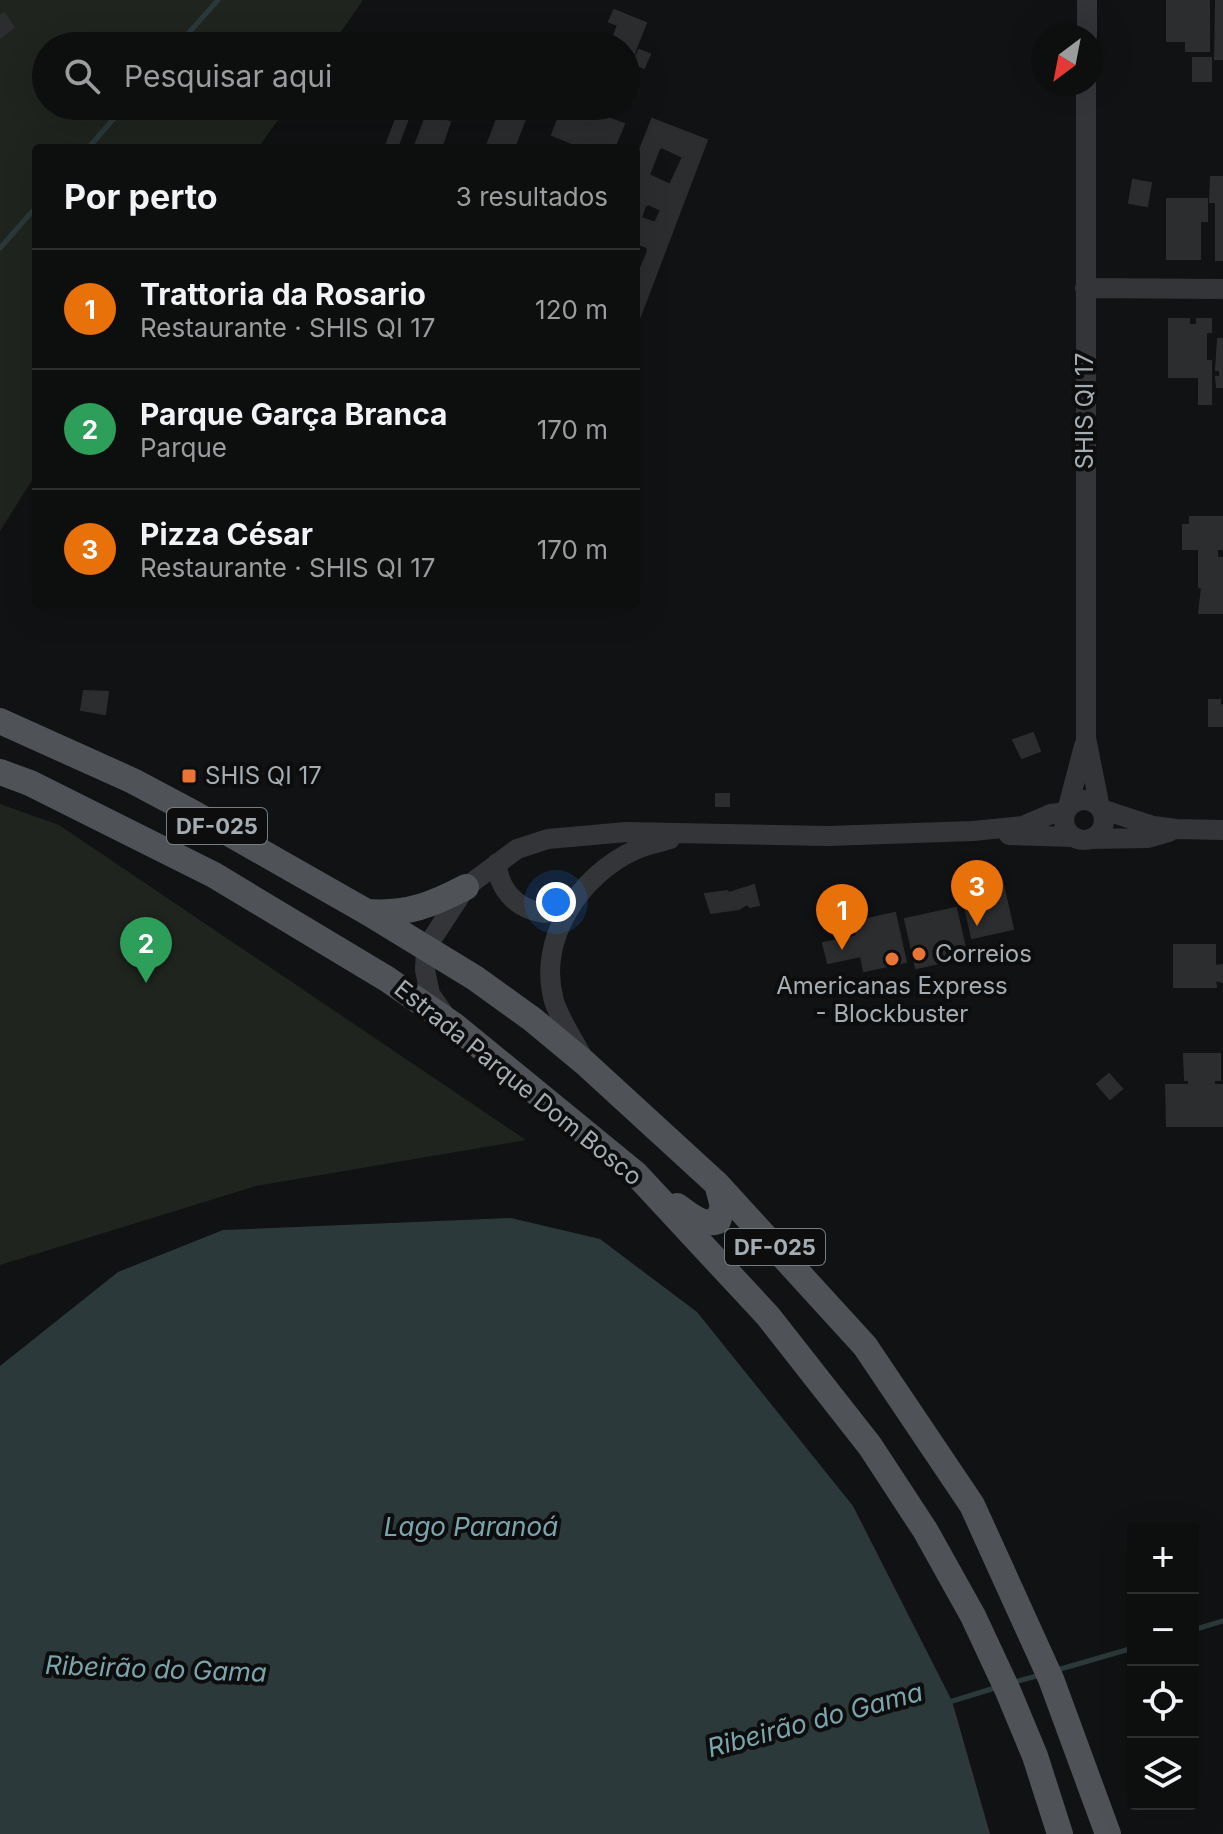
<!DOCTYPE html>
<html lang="pt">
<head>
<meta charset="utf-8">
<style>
	:root { --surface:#0d0e0e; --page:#1b1c1c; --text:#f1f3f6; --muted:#9a9c9e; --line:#2d2e2e; --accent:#1a73e8 }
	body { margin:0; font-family:Inter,sans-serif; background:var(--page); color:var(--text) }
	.controls { position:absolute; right:24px; bottom:24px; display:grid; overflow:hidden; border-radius:8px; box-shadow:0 8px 32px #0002 }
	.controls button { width:72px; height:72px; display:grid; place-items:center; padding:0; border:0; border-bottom:2px solid var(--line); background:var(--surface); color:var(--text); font:40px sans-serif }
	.compass { position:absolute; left:1031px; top:24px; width:72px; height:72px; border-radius:50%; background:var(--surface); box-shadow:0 8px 32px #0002; rotate:212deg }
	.you { position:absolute; left:556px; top:902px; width:28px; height:28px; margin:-20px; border:6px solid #fff; border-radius:50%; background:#1a73e8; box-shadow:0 0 0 12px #1a73e833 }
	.badge { display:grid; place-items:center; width:52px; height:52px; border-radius:50%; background:var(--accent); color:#fff; font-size:26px; font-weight:700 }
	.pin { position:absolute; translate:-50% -66px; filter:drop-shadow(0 2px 4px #0008) }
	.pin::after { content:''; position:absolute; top:42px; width:28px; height:24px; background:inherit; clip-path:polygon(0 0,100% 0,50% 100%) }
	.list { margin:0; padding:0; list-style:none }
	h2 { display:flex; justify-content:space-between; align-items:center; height:104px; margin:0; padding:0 32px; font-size:34px }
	h2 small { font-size:26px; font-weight:400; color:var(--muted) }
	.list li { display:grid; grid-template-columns:52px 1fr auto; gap:24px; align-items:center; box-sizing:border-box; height:120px; padding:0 32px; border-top:2px solid var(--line) }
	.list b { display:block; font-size:30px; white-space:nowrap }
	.list p { margin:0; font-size:26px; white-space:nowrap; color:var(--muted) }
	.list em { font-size:26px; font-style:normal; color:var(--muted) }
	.icon { flex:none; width:44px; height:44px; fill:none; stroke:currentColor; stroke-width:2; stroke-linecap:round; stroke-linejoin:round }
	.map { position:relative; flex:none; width:1223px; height:1834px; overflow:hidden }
	.search { position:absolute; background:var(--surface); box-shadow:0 8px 32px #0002; left:32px; top:32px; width:608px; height:88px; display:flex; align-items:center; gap:20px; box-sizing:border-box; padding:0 28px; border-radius:44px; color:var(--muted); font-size:30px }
	.panel { position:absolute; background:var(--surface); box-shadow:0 8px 32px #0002; left:32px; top:144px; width:608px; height:464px; border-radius:8px }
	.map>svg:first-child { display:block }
	.green { fill:#1f251e }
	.water { fill:#2b393b }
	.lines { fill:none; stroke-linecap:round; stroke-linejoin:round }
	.stream { stroke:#2b393b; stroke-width:5 }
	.building { fill:#2c2d2f; stroke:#2c2d2f; stroke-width:2; fill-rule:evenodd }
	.minor { stroke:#333538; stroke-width:20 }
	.major { stroke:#4f5357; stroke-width:26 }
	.poi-dot { fill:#ea7433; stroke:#0d0d0e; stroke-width:3 }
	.labels { text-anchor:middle; stroke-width:8; stroke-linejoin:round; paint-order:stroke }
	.shield { fill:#0d0d0e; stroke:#767d82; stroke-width:2 }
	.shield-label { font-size:22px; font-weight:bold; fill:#a3adb3 }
	.street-label { font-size:24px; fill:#a3adb3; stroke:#0d0d0e }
	.poi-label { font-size:24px; fill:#a3adb3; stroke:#0d0d0e; text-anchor:start }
	.water-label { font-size:26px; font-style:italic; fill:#7ba5ad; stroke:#0d0d0e }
</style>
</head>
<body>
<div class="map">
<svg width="1223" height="1834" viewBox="0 0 1223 1834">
	<rect width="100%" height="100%" fill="#111213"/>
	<!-- green -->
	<path class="green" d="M0,0H363L331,46H46V106H288L258,148H36V474L0,531Z
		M0,804L59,825L526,1140L256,1186L0,1265Z"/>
	<!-- water -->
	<path class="water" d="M511,1218L600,1239L697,1312L853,1506L952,1701L990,1834H0V1366L118,1272L223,1230Z"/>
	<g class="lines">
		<!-- stream -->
		<path class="stream" d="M177,46L218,0
			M88,148L125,106
			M0,248L36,207
			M1193,1630L1223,1621
			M1057,1670L1133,1648
			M1015,1682L1040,1675
			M946,1703L998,1687"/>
	</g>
	<!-- building -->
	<path class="building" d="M1167,0H1209V51H1186V41H1167Z
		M1216,0H1223V59H1215Z
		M614,10L646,23L630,63L626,62V46H610L618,25L609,22Z
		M4,13L14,27L0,38V15Z
		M639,50L650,54L644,68L633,63Z
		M1193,58H1211V81H1193Z
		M401,106L412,108L397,148H385Z
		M502,106H530L514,148H486Z
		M563,106H577L624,124L614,148H584L552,135Z
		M427,114L450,122L441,148H414Z
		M652,119L707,140L636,327V280L648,251L647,247L636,243V160ZM662,147L683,157L670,185L649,175L659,149ZM649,204L661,210L655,223L641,218L645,206Z
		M1211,177H1223V260H1216V202H1210Z
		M1133,180L1151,183L1147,206L1129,203Z
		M1167,199H1207V221H1200V259H1167Z
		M1169,319H1189V325H1197V319H1211V332H1206V361H1211V404H1199V377H1169Z
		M1218,339H1223V387H1217L1216,377H1220V370H1216Z
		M1190,517H1223V549H1183V525H1190Z
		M1199,548H1217V558H1223V613H1199L1202,588L1199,587Z
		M84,691L108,692L105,714L81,710Z
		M1209,700H1220V706L1223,705V726H1209Z
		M1033,733L1040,751L1022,758L1013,740Z
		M716,794H729V806H716Z
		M1002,880L1013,929L972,938L961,889Z
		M754,885L759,905L750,907L747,904L739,909L711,913L705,894L727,891L729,893Z
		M956,908L967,957L916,968L905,919Z
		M895,913L906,962L864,971L854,922Z
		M857,936L861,956L828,963L823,943Z
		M1174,945H1215V966L1223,965V982L1215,980L1216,987H1174Z
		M1184,1054H1220V1080H1214V1085H1223V1126H1167L1166,1085H1189V1080H1185Z
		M1109,1074L1122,1089L1110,1099L1097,1084Z"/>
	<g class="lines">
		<!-- minor -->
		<path class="minor" d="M1087,36V0
			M1086,84V738L1100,808
			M1085,288L1223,289
			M1064 820a20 20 0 1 1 40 0a20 20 0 1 1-40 0Z
			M1068,807L1084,746
			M1101,809L1153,826L1176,829L1223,830
			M1009,835L1073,837
			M1089,839L1148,838L1169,832
			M497,863C498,887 514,907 539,912C549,915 560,909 569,905
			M444,1014L430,994L425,970L426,948L466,887L517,849L548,839L626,832L828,836L973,831L1023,826L1051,814L1065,812
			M582,1056C573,1039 560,1020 554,1001C537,939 580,875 635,850C645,845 658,843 670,839"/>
		<!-- major -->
		<path class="major" d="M0,721L133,781L195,814L367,912L475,978L532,1019L585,1063L717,1184L865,1346L972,1505L1051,1679L1108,1834
			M0,772L30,783L214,875L387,979L455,1026L636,1174L768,1316L870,1446L925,1530L973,1616L1008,1691L1035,1756L1060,1834
			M367,912C406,915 432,905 466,887
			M677,1206C690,1215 702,1227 718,1221L723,1206L717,1184"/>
	</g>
	<!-- markers -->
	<g class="poi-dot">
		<rect x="181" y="768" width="16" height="16" rx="4"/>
		<circle cx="919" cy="954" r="8"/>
		<circle cx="892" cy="959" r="8"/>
	</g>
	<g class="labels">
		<!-- shield labels -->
		<g class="shield">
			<rect x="167" y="808" width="100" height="36" rx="6"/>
			<rect x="725" y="1229" width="100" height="36" rx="6"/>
		</g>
		<g class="shield-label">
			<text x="217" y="834">DF-025</text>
			<text x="775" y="1255">DF-025</text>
		</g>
		<!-- street labels -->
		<g class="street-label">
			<text transform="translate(1085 411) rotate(-90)" y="8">SHIS QI 17</text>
			<text transform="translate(518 1083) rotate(39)" y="8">Estrada Parque Dom Bosco</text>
		</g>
		<!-- poi labels -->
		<g class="poi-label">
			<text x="205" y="784">SHIS QI 17</text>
			<text x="935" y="962">Correios</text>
			<text x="892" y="994" text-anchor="middle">Americanas Express<tspan x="892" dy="28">- Blockbuster</tspan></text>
		</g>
		<!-- water labels -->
		<g class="water-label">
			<text x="471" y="1536">Lago Paranoá</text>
			<text transform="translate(156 1669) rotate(2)" y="9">Ribeirão do Gama</text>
			<text transform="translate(815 1720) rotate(-15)" y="9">Ribeirão do Gama</text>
		</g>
	</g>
</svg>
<div class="controls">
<button>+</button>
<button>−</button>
<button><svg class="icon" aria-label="locate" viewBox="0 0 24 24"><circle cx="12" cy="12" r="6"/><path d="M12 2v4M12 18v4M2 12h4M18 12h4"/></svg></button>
<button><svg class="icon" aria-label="layers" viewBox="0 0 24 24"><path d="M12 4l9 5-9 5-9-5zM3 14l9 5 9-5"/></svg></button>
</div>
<svg class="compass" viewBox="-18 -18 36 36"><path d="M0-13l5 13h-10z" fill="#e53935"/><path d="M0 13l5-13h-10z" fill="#9a9c9e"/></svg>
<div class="you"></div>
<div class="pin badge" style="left:842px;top:950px;background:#e8710a">1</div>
<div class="pin badge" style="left:146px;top:983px;background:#2e9e5b">2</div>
<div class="pin badge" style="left:977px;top:926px;background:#e8710a">3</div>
<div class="search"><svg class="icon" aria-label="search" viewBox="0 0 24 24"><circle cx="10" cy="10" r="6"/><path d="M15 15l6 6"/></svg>Pesquisar aqui</div>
<section class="panel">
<h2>Por perto<small>3 resultados</small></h2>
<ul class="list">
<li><span class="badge" style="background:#e8710a">1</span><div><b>Trattoria da Rosario</b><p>Restaurante · SHIS QI 17</p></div><em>120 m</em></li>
<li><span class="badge" style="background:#2e9e5b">2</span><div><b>Parque Garça Branca</b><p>Parque</p></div><em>170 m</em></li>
<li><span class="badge" style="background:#e8710a">3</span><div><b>Pizza César</b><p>Restaurante · SHIS QI 17</p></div><em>170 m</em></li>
</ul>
</section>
</div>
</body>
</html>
